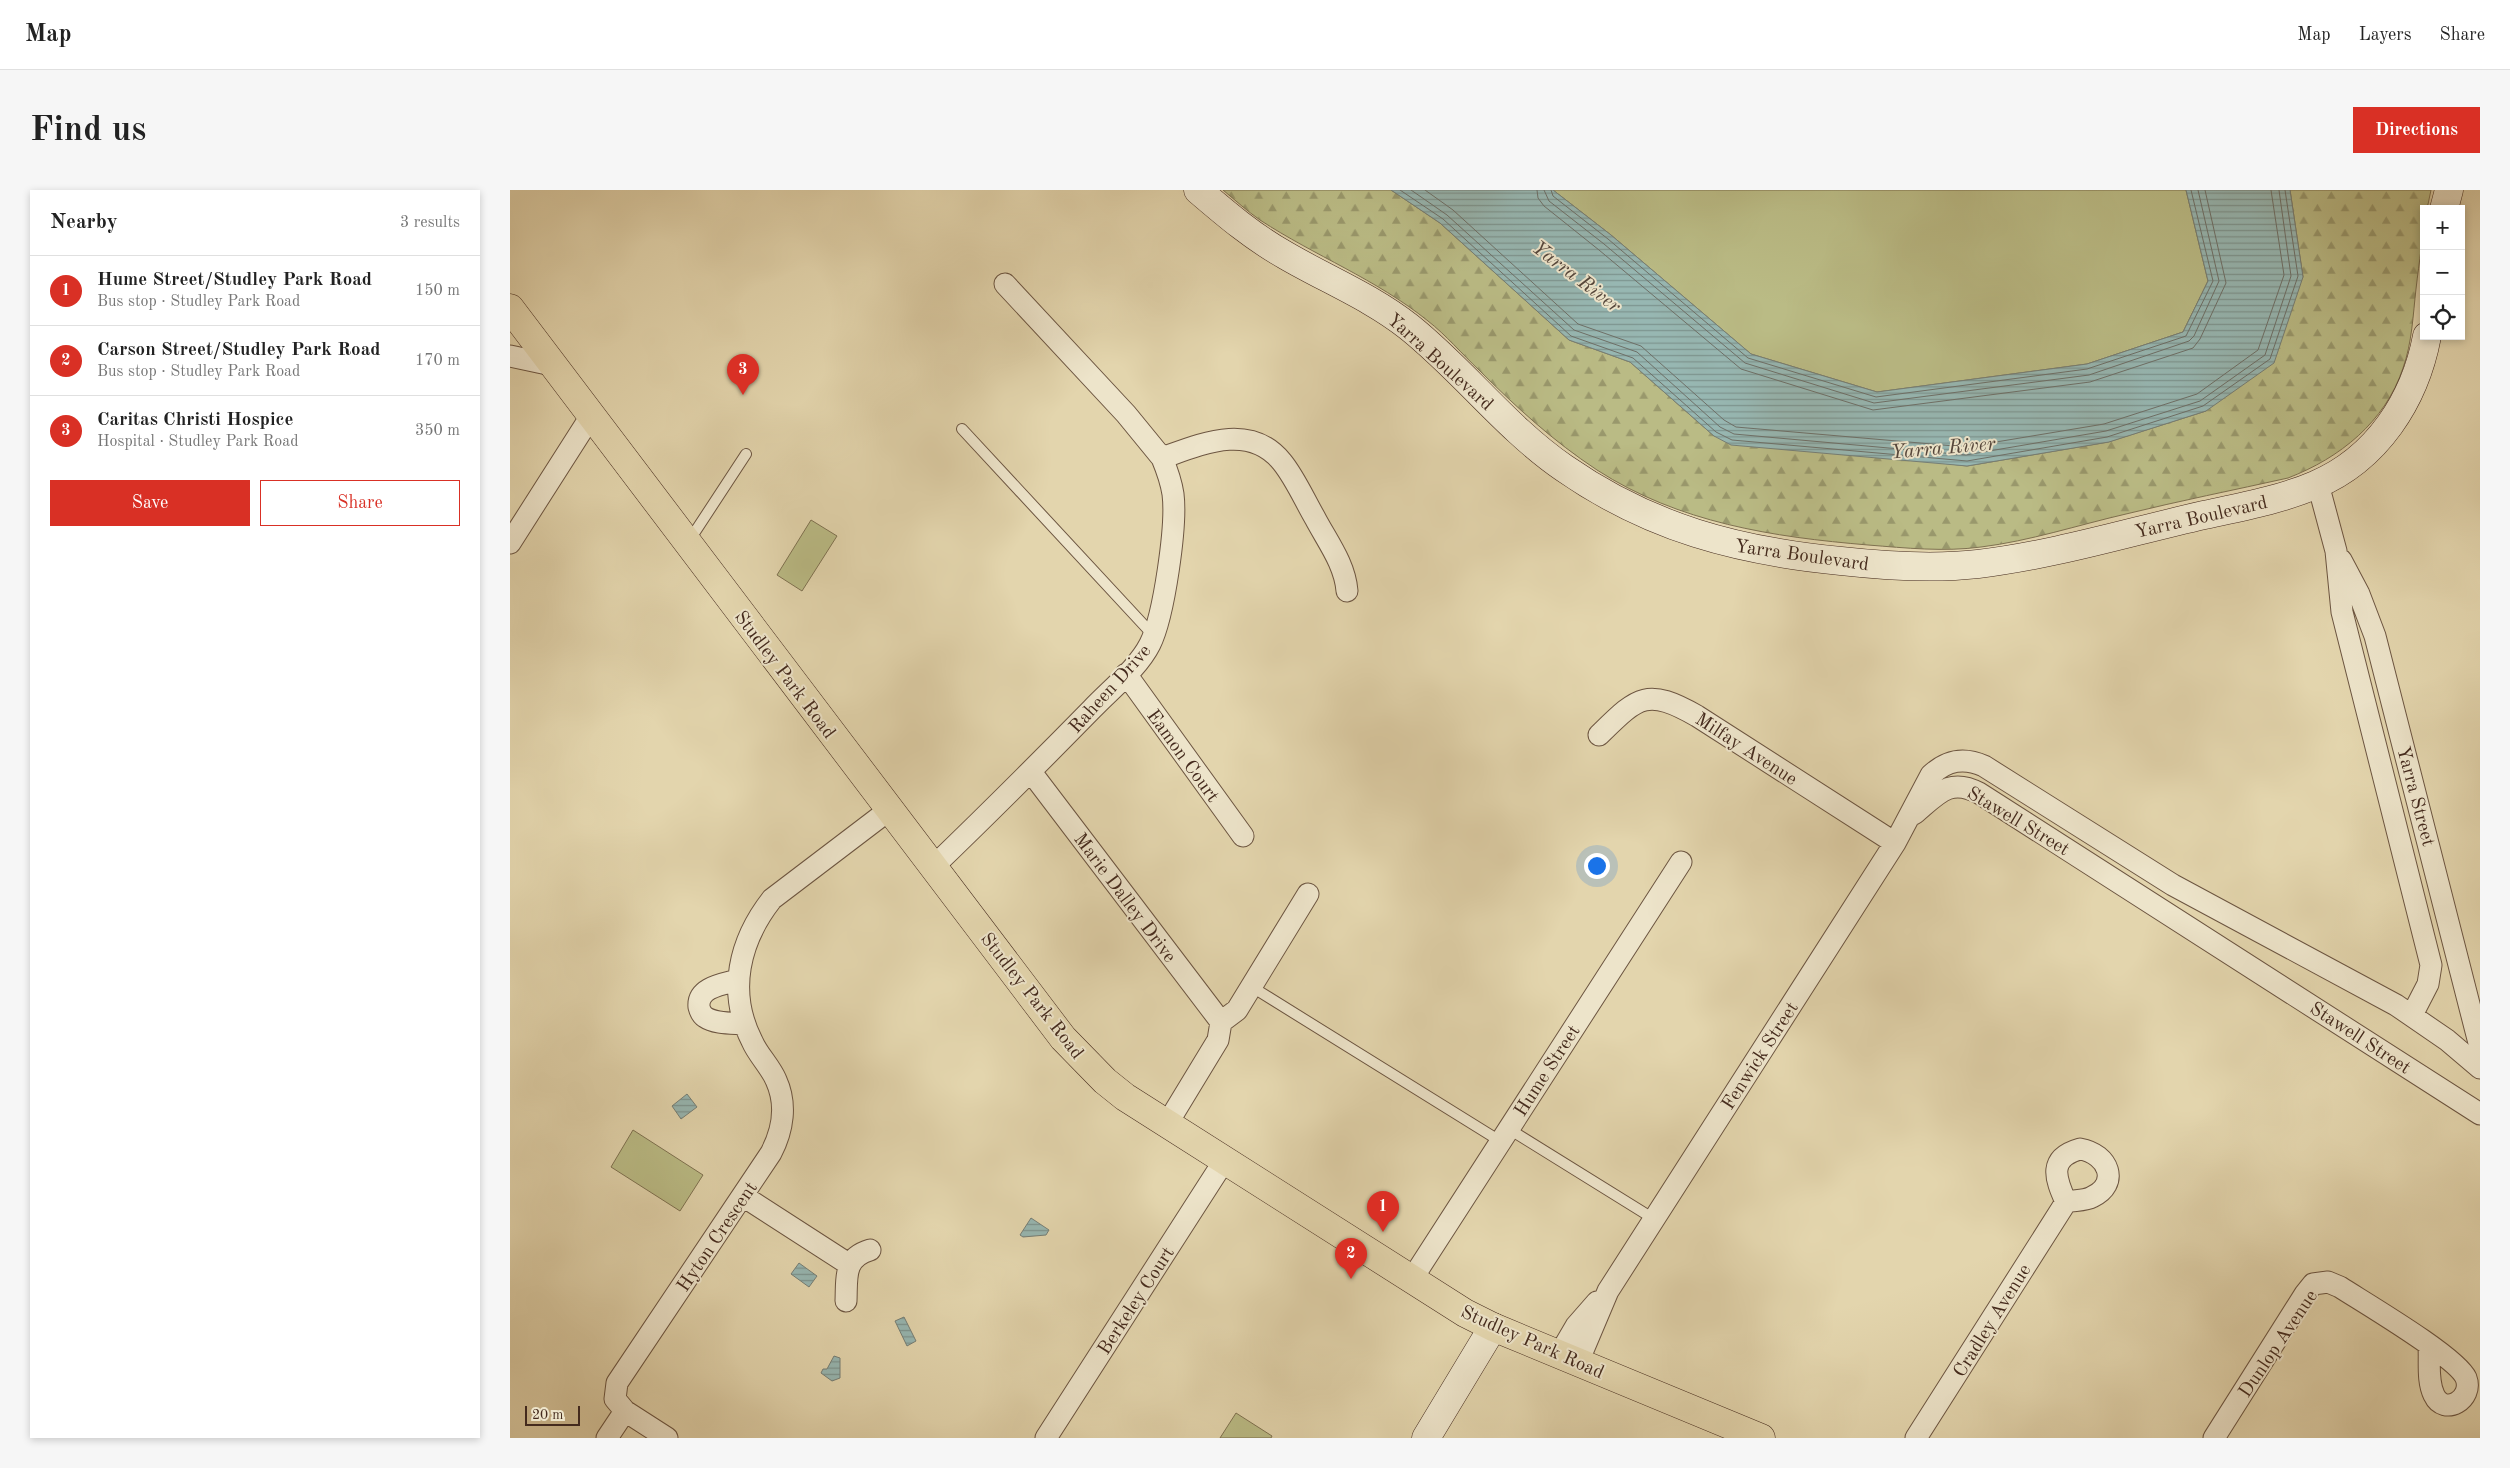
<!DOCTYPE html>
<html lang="en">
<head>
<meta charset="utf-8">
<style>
	:root { --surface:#fff; --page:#f6f6f6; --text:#222; --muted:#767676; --line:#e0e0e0; --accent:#d93025 }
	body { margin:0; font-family:"Old Standard TT",serif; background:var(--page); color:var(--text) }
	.controls { position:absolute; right:15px; top:15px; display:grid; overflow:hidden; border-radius:0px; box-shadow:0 2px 8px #0003 }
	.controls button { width:45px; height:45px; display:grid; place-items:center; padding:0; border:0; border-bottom:1px solid var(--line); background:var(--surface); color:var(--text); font:25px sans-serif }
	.scale { position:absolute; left:15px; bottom:12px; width:55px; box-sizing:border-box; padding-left:5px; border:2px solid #442a1d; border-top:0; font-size:14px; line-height:18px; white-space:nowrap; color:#442a1d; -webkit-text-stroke:4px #ede4ca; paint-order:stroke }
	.you { position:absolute; left:1086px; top:675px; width:18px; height:18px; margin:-12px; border:4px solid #fff; border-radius:50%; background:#1a73e8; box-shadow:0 0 0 8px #1a73e833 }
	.badge { display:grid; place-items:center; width:32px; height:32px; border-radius:50%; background:var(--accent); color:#fff; font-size:16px; font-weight:700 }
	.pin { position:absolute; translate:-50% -41px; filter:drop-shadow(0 1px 2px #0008) }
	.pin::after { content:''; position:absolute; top:26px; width:18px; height:15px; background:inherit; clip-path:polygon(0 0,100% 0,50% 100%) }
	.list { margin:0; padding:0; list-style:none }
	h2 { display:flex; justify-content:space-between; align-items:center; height:65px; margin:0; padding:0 20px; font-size:21px }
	h2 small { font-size:16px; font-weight:400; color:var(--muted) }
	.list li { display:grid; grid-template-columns:32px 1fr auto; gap:15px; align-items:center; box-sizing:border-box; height:70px; padding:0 20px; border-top:1px solid var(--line) }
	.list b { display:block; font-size:19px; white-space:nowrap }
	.list p { margin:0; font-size:16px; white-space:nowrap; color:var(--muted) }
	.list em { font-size:16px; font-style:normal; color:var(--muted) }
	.actions { display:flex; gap:10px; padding:15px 20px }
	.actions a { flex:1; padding:11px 0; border:1px solid var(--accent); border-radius:0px; text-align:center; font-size:18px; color:var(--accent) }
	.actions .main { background:var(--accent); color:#fff }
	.icon { flex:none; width:28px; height:28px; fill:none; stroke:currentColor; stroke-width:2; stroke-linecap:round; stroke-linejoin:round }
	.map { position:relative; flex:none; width:1970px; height:1248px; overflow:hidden; border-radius:0px }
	header { display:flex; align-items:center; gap:30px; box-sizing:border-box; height:70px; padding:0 25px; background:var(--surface); border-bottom:1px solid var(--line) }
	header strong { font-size:24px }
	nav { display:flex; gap:28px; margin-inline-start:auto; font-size:18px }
	.intro { display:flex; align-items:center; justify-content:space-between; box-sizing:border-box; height:120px; padding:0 30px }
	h1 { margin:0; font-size:35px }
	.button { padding:12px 22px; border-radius:0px; background:var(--accent); color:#fff; font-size:18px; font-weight:700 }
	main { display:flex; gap:30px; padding:0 30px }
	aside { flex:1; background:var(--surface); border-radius:0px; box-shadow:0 2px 8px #0003 }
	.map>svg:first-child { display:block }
	.grass { fill:#babb85; stroke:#7f7251 }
	.forest { fill:url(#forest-firs); stroke:#7f7251 }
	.water { fill:url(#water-rules); stroke:#767f76 }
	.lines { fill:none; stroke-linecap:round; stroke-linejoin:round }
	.shore { stroke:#6e7068; stroke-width:1 }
	.lane-casing { stroke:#6c5541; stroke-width:12 }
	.street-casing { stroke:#6c5541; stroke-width:23 }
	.secondary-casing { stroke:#442a1d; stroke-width:29 }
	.primary-casing { stroke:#442a1d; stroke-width:29 }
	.lane { stroke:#ede4ca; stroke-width:10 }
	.street { stroke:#ede4ca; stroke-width:21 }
	.secondary { stroke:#ede4ca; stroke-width:28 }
	.primary { stroke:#e3d5ad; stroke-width:28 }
	.labels { text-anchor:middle; stroke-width:4; stroke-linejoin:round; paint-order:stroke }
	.street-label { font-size:19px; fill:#442a1d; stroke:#ede4ca }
	.water-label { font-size:20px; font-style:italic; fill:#55463b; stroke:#ede4ca }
</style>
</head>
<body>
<header>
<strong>Map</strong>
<nav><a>Map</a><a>Layers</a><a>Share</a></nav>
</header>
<div class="intro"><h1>Find us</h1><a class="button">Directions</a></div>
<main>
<aside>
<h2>Nearby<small>3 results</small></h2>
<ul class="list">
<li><span class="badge">1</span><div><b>Hume Street/Studley Park Road</b><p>Bus stop · Studley Park Road</p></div><em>150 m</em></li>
<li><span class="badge">2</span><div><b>Carson Street/Studley Park Road</b><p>Bus stop · Studley Park Road</p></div><em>170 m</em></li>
<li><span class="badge">3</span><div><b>Caritas Christi Hospice</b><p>Hospital · Studley Park Road</p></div><em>350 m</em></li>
</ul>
<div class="actions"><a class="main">Save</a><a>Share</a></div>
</aside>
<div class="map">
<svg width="1970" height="1248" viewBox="0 0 1970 1248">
	<defs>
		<pattern id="forest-firs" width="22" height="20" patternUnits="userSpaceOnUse" patternTransform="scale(1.25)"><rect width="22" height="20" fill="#babb85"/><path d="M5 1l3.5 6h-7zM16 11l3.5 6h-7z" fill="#99986c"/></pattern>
		<pattern id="water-rules" width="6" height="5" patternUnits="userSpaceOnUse" patternTransform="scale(1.25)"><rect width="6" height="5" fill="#97b7b2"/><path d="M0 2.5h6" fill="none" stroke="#7d9590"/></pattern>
	</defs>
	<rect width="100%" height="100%" fill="#e3d5ad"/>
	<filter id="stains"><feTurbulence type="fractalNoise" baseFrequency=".004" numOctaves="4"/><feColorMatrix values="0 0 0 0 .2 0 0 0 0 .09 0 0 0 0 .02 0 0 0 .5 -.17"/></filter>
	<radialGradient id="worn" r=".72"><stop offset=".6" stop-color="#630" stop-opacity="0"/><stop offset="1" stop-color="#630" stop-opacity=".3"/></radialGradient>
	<!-- grass -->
	<path class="grass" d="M1043,0H1676L1698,91L1673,142L1577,174L1367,202L1241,164L1101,45Z
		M301,330L327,346L292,401L267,385Z
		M123,940L193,985L170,1021L101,977Z
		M726,1223L762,1246L761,1248H710Z"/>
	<!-- forest -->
	<path class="forest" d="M713,0H881L930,33L1059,150L1120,172L1204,246L1457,276L1598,252L1696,221L1793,87L1780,0H1921L1917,19H1914C1914,45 1909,72 1906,99C1903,125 1902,153 1893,178C1875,232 1830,268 1778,288C1724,300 1669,311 1616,324C1568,335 1520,351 1471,357C1434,362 1396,358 1358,355C1263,347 1169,333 1087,280C1043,251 1006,217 969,180C952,164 936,145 918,131C866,89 805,66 750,30C737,21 725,10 713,0Z"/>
	<!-- water -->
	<path class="water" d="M881,0H1043L1101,45L1241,164L1367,202L1577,174L1673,142L1698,91L1676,0H1780L1793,87L1764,173L1696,221L1599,252L1457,276L1221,255L1204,246L1120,172L1059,150L930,33Z
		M177,904L187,917L171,929L162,916Z
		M521,1028L539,1040L536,1045L513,1047L510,1045Z
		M289,1073L307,1086L299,1097L281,1084Z
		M394,1127L406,1151L397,1156L385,1131Z
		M324,1166L330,1168V1188L322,1191L311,1183L313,1179H317Z"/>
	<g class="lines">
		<!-- shore -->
		<path class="shore" d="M890,0L933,29L1061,146L1123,168L1206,242L1222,250L1457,271L1597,247L1693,216L1760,169L1788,86L1775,0
			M901,0L937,25L1064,140L1127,162L1210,237L1224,244L1456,265L1596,241L1690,211L1755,165L1781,86L1769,0
			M915,0L943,20L1068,134L1131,156L1214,230L1226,237L1456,257L1594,234L1687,204L1748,160L1774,85L1761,0
			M1027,0L1028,8L1034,16L1089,60L1231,179L1363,220L1580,192L1683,158L1690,149L1716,93L1695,0
			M1034,0L1039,11L1094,54L1235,173L1364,213L1579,185L1679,151L1684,146L1709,91L1688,0
			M1041,0L1043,6L1098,49L1238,168L1366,207L1577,179L1676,146L1703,91L1681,0"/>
		<!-- lane casing -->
		<g class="lane-casing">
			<path id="lane" d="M452,239L644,446
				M179,351L236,264
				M742,797L990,951
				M999,939L1144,1029"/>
		</g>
		<!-- street casing -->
		<g class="street-casing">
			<path id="street" d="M495,94L616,224L652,268
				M0,166L42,175
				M1808,294L1826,361L1832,422L1921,775L1918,794L1902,825
				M0,353L81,226
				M1831,370L1849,404L1865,446L1970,857
				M616,484L733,646
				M1089,545C1128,507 1136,497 1187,526L1385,653
				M521,582L711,832
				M1404,624C1427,605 1439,587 1469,603L1970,924
				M423,677C477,625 530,572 582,519C601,499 628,478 640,454C654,426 667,335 663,304C661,291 657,280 652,268C691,254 740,232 772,272C785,288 794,309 805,328C817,351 835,374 837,401
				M228,790C214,794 187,797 189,817C190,821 192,825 195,827C205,834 223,833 234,834
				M657,934L708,850L711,832L727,820L798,704
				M1570,959C1599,964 1610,994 1582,1007C1575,1011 1564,1010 1556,1012C1545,988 1538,968 1570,959Z
				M233,1006L340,1075
				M902,1089L1171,672
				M336,1111C337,1088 333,1068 360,1060
				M1049,1165L1066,1136L1087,1112
				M1068,1172L1098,1101L1385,653L1421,585C1437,570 1454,567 1474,576L1663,695L1886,815L1937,850L1970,878
				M115,1221L157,1248
				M97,1248L115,1221L105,1209L107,1193L261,963C273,940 277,914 266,890C260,876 248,865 242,851C217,802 229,751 262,709L379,620
				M536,1248L714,971
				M1406,1248L1556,1012
				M1704,1248L1795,1104L1803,1094L1818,1092L1830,1097C1853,1112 1947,1167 1956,1188C1964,1209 1934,1227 1924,1205C1917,1191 1920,1171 1919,1156"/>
		</g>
		<!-- secondary casing -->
		<g class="secondary-casing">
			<path id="secondary" d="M688,0C716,24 743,47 775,65C816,89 861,107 899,137C954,181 996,238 1054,278C1140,338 1228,361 1331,371C1376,376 1423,379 1468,374C1544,365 1619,342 1694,325C1731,317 1770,310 1805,295C1867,269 1905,210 1917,146
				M1934,19L1939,0
				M916,1248L983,1137"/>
		</g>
		<!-- primary casing -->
		<g class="primary-casing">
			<path id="primary" d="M0,118L553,848L595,891L615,907L955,1123L983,1137L1251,1248"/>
		</g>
		<!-- lane -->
		<use href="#lane" class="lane"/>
		<!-- street -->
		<use href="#street" class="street"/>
		<!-- secondary -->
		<use href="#secondary" class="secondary"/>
		<!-- primary -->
		<use href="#primary" class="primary"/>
	</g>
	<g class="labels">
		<!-- street labels -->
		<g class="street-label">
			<text transform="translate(931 171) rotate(42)" y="7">Yarra Boulevard</text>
			<text transform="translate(1691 326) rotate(-13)" y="7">Yarra Boulevard</text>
			<text transform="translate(1292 364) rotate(8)" y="7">Yarra Boulevard</text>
			<text transform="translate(276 484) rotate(53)" y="7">Studley Park Road</text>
			<text transform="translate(599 498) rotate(-48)" y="7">Raheen Drive</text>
			<text transform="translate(1237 558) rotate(33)" y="7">Milfay Avenue</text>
			<text transform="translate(674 565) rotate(54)" y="7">Eamon Court</text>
			<text transform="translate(1907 606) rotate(75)" y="7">Yarra Street</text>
			<text transform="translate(1509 630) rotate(31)" y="7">Stawell Street</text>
			<text transform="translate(616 707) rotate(53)" y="7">Marie Dalley Drive</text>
			<text transform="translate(523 805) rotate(52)" y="7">Studley Park Road</text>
			<text transform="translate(1851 847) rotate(33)" y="7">Stawell Street</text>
			<text transform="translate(1249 865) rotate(-57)" y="7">Fenwick Street</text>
			<text transform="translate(1036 880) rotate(-57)" y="7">Hume Street</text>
			<text transform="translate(206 1046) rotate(-56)" y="7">Hyton Crescent</text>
			<text transform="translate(625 1110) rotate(-57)" y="7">Berkeley Court</text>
			<text transform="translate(1481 1130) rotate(-58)" y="7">Cradley Avenue</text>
			<text transform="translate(1023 1151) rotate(24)" y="7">Studley Park Road</text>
			<text transform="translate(1767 1153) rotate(-56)" y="7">Dunlop Avenue</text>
		</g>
		<!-- water labels -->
		<g class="water-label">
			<text transform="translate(1067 86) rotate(37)" y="7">Yarra River</text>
			<text transform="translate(1433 257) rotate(-5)" y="7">Yarra River</text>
		</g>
	</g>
	<rect width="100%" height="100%" filter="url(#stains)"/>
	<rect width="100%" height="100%" fill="url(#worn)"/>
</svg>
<div class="controls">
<button>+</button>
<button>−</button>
<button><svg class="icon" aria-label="locate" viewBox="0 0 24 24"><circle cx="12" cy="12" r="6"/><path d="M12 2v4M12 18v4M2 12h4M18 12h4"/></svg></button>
</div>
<div class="scale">20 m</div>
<div class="you"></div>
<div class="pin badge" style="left:873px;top:1042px">1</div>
<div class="pin badge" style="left:841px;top:1089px">2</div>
<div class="pin badge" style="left:233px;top:205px">3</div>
</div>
</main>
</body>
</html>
